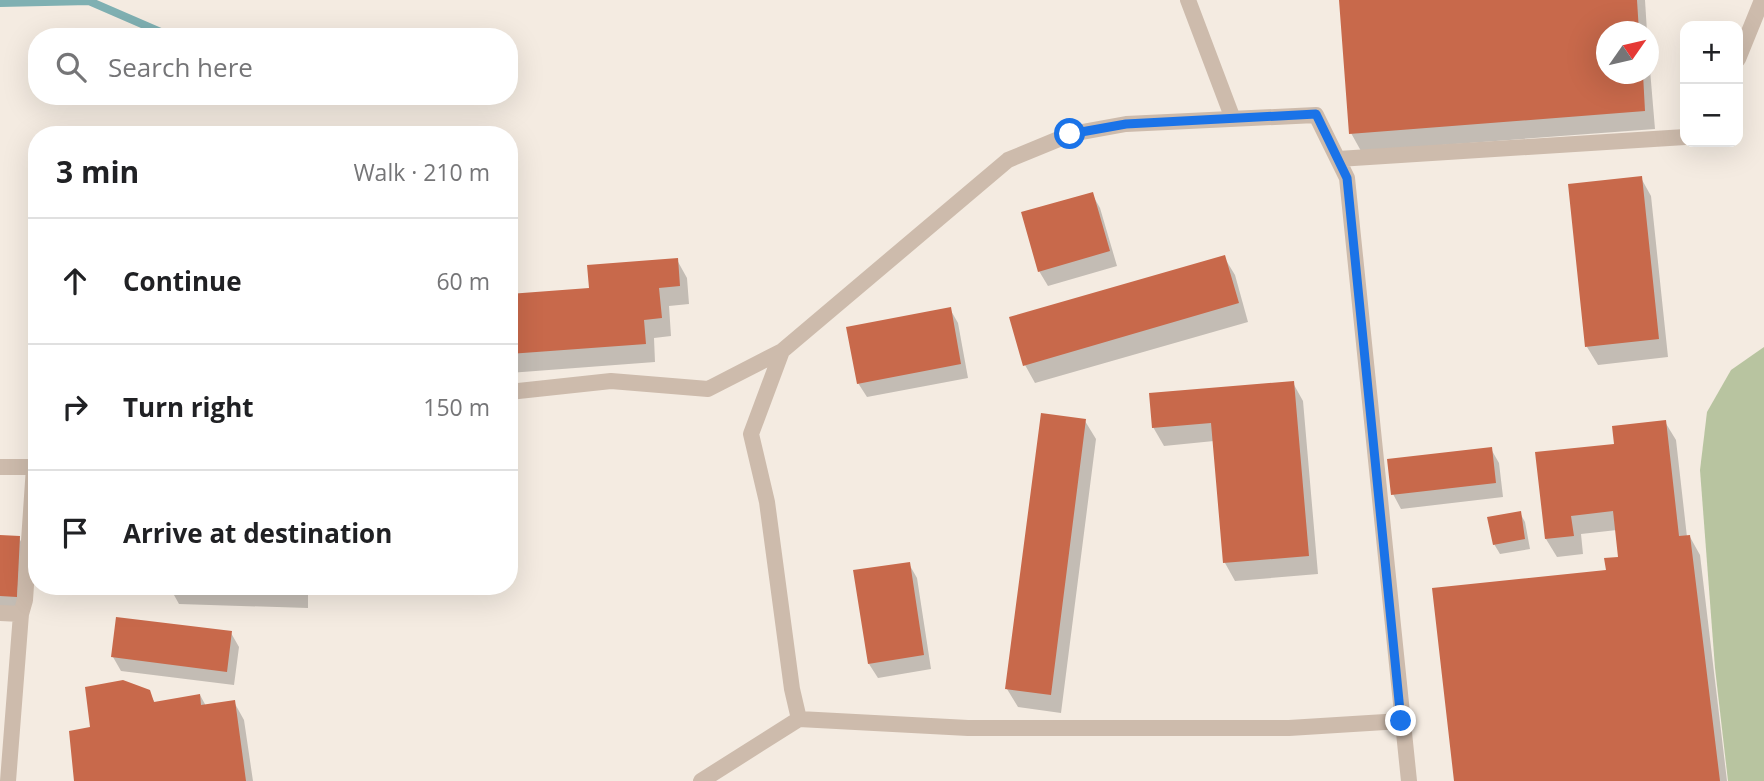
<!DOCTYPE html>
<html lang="en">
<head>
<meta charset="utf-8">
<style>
	:root { --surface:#fff; --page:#f6f6f6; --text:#202124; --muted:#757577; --line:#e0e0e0 }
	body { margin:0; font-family:"Open Sans",sans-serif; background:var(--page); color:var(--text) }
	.controls { position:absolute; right:21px; top:21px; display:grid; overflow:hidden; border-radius:14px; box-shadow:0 7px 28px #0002 }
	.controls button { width:63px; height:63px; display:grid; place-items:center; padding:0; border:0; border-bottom:2px solid var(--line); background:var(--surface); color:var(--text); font:35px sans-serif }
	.compass { position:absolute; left:1596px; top:21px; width:63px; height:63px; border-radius:50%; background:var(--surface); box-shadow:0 7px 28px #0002; rotate:56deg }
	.stop { position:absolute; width:21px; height:21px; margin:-16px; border:5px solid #1a73e8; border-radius:50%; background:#fff }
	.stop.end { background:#1a73e8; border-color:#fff; box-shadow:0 2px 7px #0008 }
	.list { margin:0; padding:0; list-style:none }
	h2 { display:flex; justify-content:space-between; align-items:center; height:91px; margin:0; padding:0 28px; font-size:30px }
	h2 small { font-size:23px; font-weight:400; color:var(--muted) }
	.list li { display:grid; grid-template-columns:46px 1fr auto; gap:21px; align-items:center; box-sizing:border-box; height:126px; padding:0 28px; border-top:2px solid var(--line) }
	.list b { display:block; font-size:26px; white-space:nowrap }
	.list em { font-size:23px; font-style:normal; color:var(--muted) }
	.icon { flex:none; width:38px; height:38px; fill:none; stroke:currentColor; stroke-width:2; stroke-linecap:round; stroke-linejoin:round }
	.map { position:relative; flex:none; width:1764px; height:781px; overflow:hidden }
	.search { position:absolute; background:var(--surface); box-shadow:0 7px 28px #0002; left:28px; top:28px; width:490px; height:77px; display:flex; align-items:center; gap:18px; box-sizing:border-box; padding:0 24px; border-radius:28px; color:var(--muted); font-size:26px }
	.panel { position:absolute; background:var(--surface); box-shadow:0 7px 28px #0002; left:28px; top:126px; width:490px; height:469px; border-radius:28px }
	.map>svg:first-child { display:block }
	.green { fill:#b8c4a0 }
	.shadow { fill:#0003 }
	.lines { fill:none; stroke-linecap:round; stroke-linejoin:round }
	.stream { stroke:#7fb0b2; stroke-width:8 }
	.building { fill:#c8694b }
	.lane { stroke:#cdbbac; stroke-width:16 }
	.route { stroke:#1a73e8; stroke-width:9 }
</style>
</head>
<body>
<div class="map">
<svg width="1764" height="781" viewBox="0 0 1764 781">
	<rect width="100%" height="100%" fill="#f4ebe1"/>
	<!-- green -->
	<path class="green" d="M1764,347V781H1728L1715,668L1700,470L1707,412L1731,370Z"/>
	<!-- shadow -->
	<path class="shadow" d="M1341,0H1645L1647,32H1606V74H1648V46L1655,129L1361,151L1351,133Z
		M1641,178L1651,196L1668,357L1598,365L1587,347Z
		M1092,194L1100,208L1117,266L1048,286L1039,271Z
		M1224,257L1235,275L1248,322L1035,383L1025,365Z
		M677,260L687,278L689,304L669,306L671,336L654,338L655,362L509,373V296L590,290Z
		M950,309L958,323L968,378L867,397L858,383Z
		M1293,383L1303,401L1318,574L1235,581L1225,563L1214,441L1164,446L1153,427Z
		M1085,421L1096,439L1061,713L1018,707L1007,689Z
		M1665,422L1676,440L1687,537H1690L1700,555L1727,781H1455L1607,571L1620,558L1617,530L1581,534L1583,554L1557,557L1546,539L1537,454L1616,445Z
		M1491,449L1499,463L1503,497L1401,509L1393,494Z
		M1520,513L1525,522L1530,549L1500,554L1494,544Z
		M0,537L19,538L29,556L27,615L0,613Z
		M909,564L917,578L931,669L878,678L869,664Z
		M169,586H308V608L179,604Z
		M385,586H410V593L388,592Z
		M231,633L239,647L234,685L121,671L113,657Z
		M149,692L155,703L200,695L206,706L234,702L244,720L253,781H76L92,729Z"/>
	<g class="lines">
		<!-- stream -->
		<path class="stream" d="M0,3L89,1L172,37"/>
	</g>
	<!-- building -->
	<path class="building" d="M1339,0H1637L1639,32H1606V74H1643L1645,111L1349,134Z
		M1642,176L1659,339L1585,347L1568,184Z
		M1093,192L1110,251L1038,272L1021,212Z
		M1225,255L1239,303L1023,366L1009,317Z
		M678,258L680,286L659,288L662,318L644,320L646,344L509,354V294L589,288L587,265Z
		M951,307L961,364L857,384L846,327Z
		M1294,381L1309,556L1223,563L1211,423L1152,428L1149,393Z
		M1041,413L1086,419L1051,695L1005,689Z
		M1666,420L1679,536L1690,535L1720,781H1454L1432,588L1606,570L1604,558L1618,557L1613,511L1571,516L1574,536L1545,539L1535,452L1614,444L1612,426Z
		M1492,447L1496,483L1391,495L1387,459Z
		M1521,511L1525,539L1493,545L1487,517Z
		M0,535L20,536L17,597L0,596Z
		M910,562L924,655L868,664L853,570Z
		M252,586H298V590L252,589Z
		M116,617L232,631L227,672L111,657Z
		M123,680L150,690L154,702L200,694L201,705L235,700L246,781H74L69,731L90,727L85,687Z"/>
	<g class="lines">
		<!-- lane -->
		<path class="lane" d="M1188,0L1233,119
			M1738,59L1762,0
			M1338,159L1685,137
			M509,392L611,381L708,389L782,351
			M0,467H37
			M0,613L21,614
			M799,719L968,728H1289L1401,721
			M8,781L21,614L25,600L34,467
			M701,781L799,719L792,689L767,502L751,434L782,351L1008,160L1071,134L1126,124L1316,115L1347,178L1409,781"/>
	</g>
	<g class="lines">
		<!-- route -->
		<path class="route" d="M1070,134L1126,124L1316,114L1347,178L1401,721"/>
	</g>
</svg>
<div class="controls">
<button>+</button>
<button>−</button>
</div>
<svg class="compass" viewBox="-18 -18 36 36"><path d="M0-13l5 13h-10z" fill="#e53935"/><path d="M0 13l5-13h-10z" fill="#757577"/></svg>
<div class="stop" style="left:1070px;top:134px"></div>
<div class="stop end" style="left:1401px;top:721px"></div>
<div class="search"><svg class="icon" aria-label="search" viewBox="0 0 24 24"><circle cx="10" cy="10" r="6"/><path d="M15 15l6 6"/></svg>Search here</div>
<section class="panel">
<h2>3 min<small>Walk · 210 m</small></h2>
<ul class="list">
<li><svg class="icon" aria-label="ahead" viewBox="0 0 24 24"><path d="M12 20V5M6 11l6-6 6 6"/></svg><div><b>Continue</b></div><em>60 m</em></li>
<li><svg class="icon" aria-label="right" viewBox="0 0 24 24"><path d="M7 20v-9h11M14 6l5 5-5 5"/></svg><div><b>Turn right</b></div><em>150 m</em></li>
<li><svg class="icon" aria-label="arrive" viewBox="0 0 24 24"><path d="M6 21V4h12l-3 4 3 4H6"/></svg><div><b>Arrive at destination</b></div></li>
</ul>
</section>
</div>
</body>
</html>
